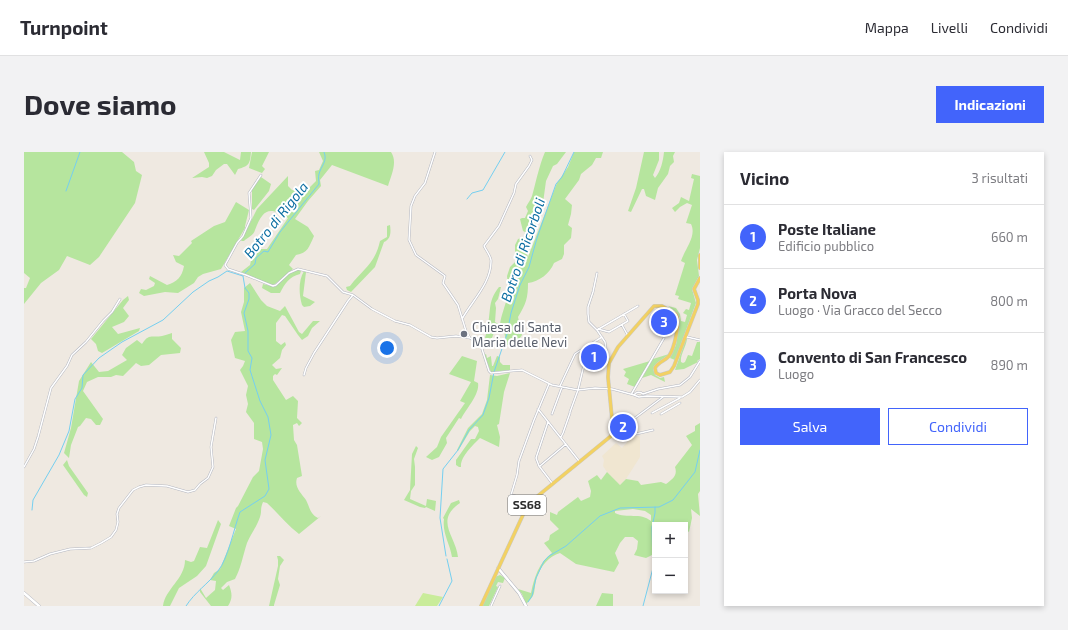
<!DOCTYPE html>
<html lang="it">
<head>
<meta charset="utf-8">
<style>
	:root { --surface:#fff; --page:#f2f2f3; --text:#2b2b33; --muted:#7c7c81; --line:#e1e1e2; --accent:#4264fb }
	body { margin:0; font-family:"Exo 2",sans-serif; background:var(--page); color:var(--text) }
	.controls { position:absolute; right:12px; bottom:12px; display:grid; overflow:hidden; border-radius:0px; box-shadow:0 2px 6px #0003 }
	.controls button { width:36px; height:36px; display:grid; place-items:center; padding:0; border:0; border-bottom:1px solid var(--line); background:var(--surface); color:var(--text); font:20px sans-serif }
	.you { position:absolute; left:363px; top:196px; width:14px; height:14px; margin:-10px; border:3px solid #fff; border-radius:50%; background:#1a73e8; box-shadow:0 0 0 6px #1a73e833 }
	.badge { display:grid; place-items:center; width:26px; height:26px; border-radius:50%; background:var(--accent); color:#fff; font-size:13px; font-weight:700 }
	.pin { position:absolute; translate:-50% -50%; border:2px solid #fff; box-shadow:0 1px 4px #0006 }
	.list { margin:0; padding:0; list-style:none }
	h2 { display:flex; justify-content:space-between; align-items:center; height:52px; margin:0; padding:0 16px; font-size:17px }
	h2 small { font-size:13px; font-weight:400; color:var(--muted) }
	.list li { display:grid; grid-template-columns:26px 1fr auto; gap:12px; align-items:center; box-sizing:border-box; height:64px; padding:0 16px; border-top:1px solid var(--line) }
	.list b { display:block; font-size:15px; white-space:nowrap }
	.list p { margin:0; font-size:13px; white-space:nowrap; color:var(--muted) }
	.list em { font-size:13px; font-style:normal; color:var(--muted) }
	.actions { display:flex; gap:8px; padding:12px 16px }
	.actions a { flex:1; padding:9px 0; border:1px solid var(--accent); border-radius:0px; text-align:center; font-size:14px; color:var(--accent) }
	.actions .main { background:var(--accent); color:#fff }
	.map { position:relative; flex:none; width:676px; height:454px; overflow:hidden; border-radius:0px }
	header { display:flex; align-items:center; gap:24px; box-sizing:border-box; height:56px; padding:0 20px; background:var(--surface); border-bottom:1px solid var(--line) }
	header strong { font-size:19px }
	nav { display:flex; gap:22px; margin-inline-start:auto; font-size:14px }
	.intro { display:flex; align-items:center; justify-content:space-between; box-sizing:border-box; height:96px; padding:0 24px }
	h1 { margin:0; font-size:28px }
	.button { padding:10px 18px; border-radius:0px; background:var(--accent); color:#fff; font-size:14px; font-weight:700 }
	main { display:flex; gap:24px; padding:0 24px }
	aside { flex:1; background:var(--surface); border-radius:0px; box-shadow:0 2px 6px #0003 }
	.map>svg:first-child { display:block }
	.education { fill:#f0e6d1 }
	.green { fill:#b6e59e; fill-rule:evenodd }
	.pitch { fill:#c9ec9a }
	.lines { fill:none; stroke-linecap:round; stroke-linejoin:round }
	.stream { stroke:#75cff0; stroke-width:1 }
	.street-casing { stroke:#b4b7c1; stroke-width:2.5 }
	.secondary-casing { stroke:#b4b7c1; stroke-width:3.5 }
	.primary-casing { stroke:#c9c9c9; stroke-width:4 }
	.street { stroke:#fff; stroke-width:1.5 }
	.secondary { stroke:#fff; stroke-width:2.5 }
	.primary { stroke:#f2d163; stroke-width:3 }
	.worship-dot { fill:#6b7280; stroke:#fff; stroke-width:1.5 }
	.labels { text-anchor:middle; stroke-width:4; stroke-linejoin:round; paint-order:stroke }
	.shield { fill:#fff; stroke:#6d6d6d; stroke-width:1 }
	.shield-label { font-size:12px; font-weight:bold; fill:#2e2e2e }
	.worship-label { font-size:13px; fill:#5b616d; stroke:#fff; text-anchor:start }
	.water-label { font-size:14px; font-style:italic; fill:#0d6fa3; stroke:#fff }
</style>
</head>
<body>
<header>
<strong>Turnpoint</strong>
<nav><a>Mappa</a><a>Livelli</a><a>Condividi</a></nav>
</header>
<div class="intro"><h1>Dove siamo</h1><a class="button">Indicazioni</a></div>
<main>
<div class="map">
<svg width="676" height="454" viewBox="0 0 676 454">
	<rect width="100%" height="100%" fill="#efe9e1"/>
	<!-- education -->
	<path class="education" d="M610,284H614L616,285V305L602,327L596,333L583,320L579,314L580,308L578,304L592,291L598,296L604,289L603,285Z"/>
	<!-- green -->
	<path class="green" d="M0,0H98L110,10L112,19L118,23L111,51L75,105L66,113L43,104L35,118L17,131L0,152V136H2L6,126L0,121Z
		M180,0H200L216,8L217,0H227C226,12 225,14 214,17L211,23L203,12H200L192,18L188,24L183,26L178,25L168,26L185,15V11Z
		M228,0H245L238,14L241,17L238,21L225,16Z
		M295,0H367C374,10 367,24 364,34L308,13L296,28L297,34L284,49L271,67L284,75L290,84C285,95 284,101 272,103L265,113L269,117L251,132L247,133L217,120L226,113L227,109L236,97H243L264,66C245,54 239,57 231,78C230,83 223,86 220,89H217L233,57L264,24V34L268,38L281,40L292,29L291,19L295,18L299,9Z
		M521,0H542L533,12L529,14L522,29L519,51L511,71L513,73C512,84 500,95 504,105L533,31L544,15L550,0H579L577,6H572L568,13L557,22L555,28L541,47L548,53L547,62L544,73L548,76L547,86L540,93V102L538,107L530,111C526,121 515,130 504,131C504,146 502,152 494,165L498,183L493,190L483,193L480,180L471,178L466,191L459,195C460,187 463,181 464,173C467,157 464,149 475,135H477L474,147L471,151L472,156L471,170L476,173C477,163 481,155 483,146L481,145L484,135L483,124L486,115L493,108L495,104L491,101V93L494,87L500,85L501,80L499,79L496,67L498,66H501L504,59L502,55C504,51 507,47 508,44C512,30 515,14 521,0Z
		M620,0H635V8L629,23L631,26C637,19 639,9 640,0H651L649,4L650,10L646,14L644,22L634,36L631,48L622,44L620,37H618L607,60L604,59L612,36Z
		M668,22L676,24V96L673,108L675,124L668,137L672,151L651,208L646,206L652,193L656,166L652,160L644,154L652,156L656,162L657,169L661,170L663,163L659,161L662,157L665,158L667,151L654,147L655,144L651,143L661,111L657,109C661,97 673,84 667,72L662,71L668,53L663,51L656,55L651,60L648,56L655,51L657,45L665,49L670,27L667,26Z
		M237,25L247,32L245,39L230,58L228,57V38Z
		M212,50L225,58L221,74V76L197,117L179,122L174,125L170,131L154,141L141,140L120,144L115,141L117,137L122,138L130,134L131,131L125,127L126,124L143,133C153,130 158,125 160,114L152,110L149,103L155,104L168,91L167,89L190,74L201,70Z
		M366,73C367,80 367,87 360,90L351,115L327,140L323,138L322,135L326,134C339,117 351,112 356,89L363,85V74Z
		M274,117L277,119L276,122C265,125 261,131 256,141H247L238,136L239,132L251,135L266,121Z
		M280,119L282,120L279,144L291,150L286,154L280,155L278,153C275,143 274,129 280,119Z
		M226,131L237,148L243,154L256,159L261,154L275,180L278,182L289,169H296L288,176L284,184L278,188L274,183L261,164L258,163L252,171V189L257,193L261,190L262,193L258,198L256,206L248,213L252,217L258,216L253,223L251,222L249,224V228L262,248L269,244L274,249L273,266L278,271L275,274L273,271L269,273L270,288L273,293L278,324L273,326C270,335 277,341 282,348C286,356 286,362 294,366L297,364L275,382C263,373 254,361 243,351L239,350C236,357 238,359 236,365C233,374 227,382 223,391C219,403 217,416 211,427L203,430L197,436L199,438L205,433C208,441 209,446 204,454H187L176,440V436L182,446L191,438L192,429L186,428L190,421L196,417L212,377L205,374L212,356L214,354L229,325L235,319L239,297L238,290L230,287V271L222,260L224,252L222,243L224,234L216,218L219,214L221,209L211,206L207,188L211,180L221,179L217,160L220,150V136Z
		M104,144L105,148L99,156L105,164L100,170L88,175L94,182L116,176L115,179L78,201L74,199L72,192L67,187L99,148Z
		M148,181V187L157,196L156,201L137,203L125,213L117,214L112,211L99,224L92,223L87,225H74L63,230L59,239L79,267L76,273H72L67,267L62,266L56,274L54,275L47,293L45,306L40,301L47,276L55,229L67,210L75,220L84,219L103,208L98,203L102,196L113,188L118,192C125,181 128,186 138,184C142,183 145,182 148,181Z
		M662,187H663C662,195 656,203 657,210L659,211L661,210L664,203L668,204L673,190H676V207L673,209L674,210L660,217L651,218Z
		M462,202L463,206L467,204V205L468,214H469L473,204L476,205V210L479,213H486V218L467,220L460,203Z
		M645,202C640,207 633,209 629,216L631,223L636,226L640,225L641,230L627,223L618,226L629,207Z
		M438,204L453,209L450,229L454,231C456,242 442,257 437,267L435,266L422,286L423,291L415,305L408,308L402,305L413,295L417,285L441,251L436,249L447,230L425,222Z
		M626,209L611,235L603,232L605,227L600,224L602,220L599,217Z
		M486,221L480,240L475,272L473,273L476,285L475,295L456,286C449,293 436,305 437,315H435L432,313V308L447,287H451L455,279L454,275L451,274L446,279L434,299L433,298L444,276L458,262L463,248L466,223L473,224Z
		M676,271V339L674,342L676,364L667,357L668,366L665,380L661,377V373H657L654,370L649,371L646,373L632,372L628,373L629,383L628,403L622,406L610,403L613,397L614,389L609,385H601L596,391L591,401L595,411L590,420L552,412L536,401C525,404 517,414 513,425C511,430 511,436 510,441C509,445 505,449 502,452L498,442L494,437L507,441C510,426 515,410 528,401L520,391L525,388L526,383L535,377L526,368V360L533,363L534,360L554,345L557,349L566,345L567,339L564,329L573,323L577,328L583,320L596,333L602,327L614,329L617,333L637,330L642,332C648,327 654,324 651,315L668,293L662,284L671,279V274ZM609,357L621,359L627,363V369C616,360 603,367 591,361V359Z
		M392,294L394,296L390,307L391,315V333L387,339L386,347L402,354L403,347L412,349L411,359L402,355L401,356L396,355L380,348L386,338L388,302Z
		M43,308L45,314L64,341L63,345L60,343L39,313Z
		M435,348L436,351C410,369 432,384 434,405H428C426,392 418,381 420,367L419,366L427,351Z
		M194,368L197,372L182,414L173,424L155,436L146,454H139C141,437 161,427 161,408L167,410L170,409L176,395L183,396Z
		M253,404H256L260,408L256,414L254,427L256,433L250,453V454H245L254,414V408Z
		M476,423L481,426L479,431L474,430L472,434L474,435L465,454H458L471,425Z
		M578,441L589,442V454H572Z"/>
	<!-- pitch -->
	<path class="pitch" d="M399,441L419,445L413,454H391Z"/>
	<g class="lines">
		<!-- stream -->
		<path class="stream" d="M42,39L56,0
			M443,47L448,41L459,38L481,0
			M220,122L231,112L232,106L240,99L244,100L256,80L295,32C295,29 294,25 295,22C297,14 304,9 300,0
			M8,358L9,348L35,303L45,279L51,247L58,236L59,223L75,206L98,190L139,168L169,140L185,129L194,125L203,119L219,124
			M422,404L416,366L419,317L434,298L445,278L459,263L465,246L470,220L483,182L487,161L496,133L505,115L513,86L532,32L538,25L550,0
			M504,450L508,444L512,426L520,409L525,404L542,394L576,364L596,356L635,355L649,348L671,320L676,298
			M162,454C171,440 184,432 194,419C204,407 210,376 216,360L241,344L245,337L241,308L247,283L244,265L236,249L226,218L228,206L224,199V179L220,161L225,147V141L221,136L219,124
			M415,454L428,429L423,407
			M619,454L629,416L628,375L631,361V355"/>
		<!-- street casing -->
		<g class="street-casing">
			<path id="street" d="M411,0L401,31L391,44L387,54L385,88L392,103L421,124L419,131L434,153L442,179L446,186
				M237,23L225,41L227,66L219,84L213,91L201,113L204,117L222,123L249,134L252,133L265,121L274,117L303,124L319,140L329,143L348,157L371,169L386,173L407,185L413,186L432,184L446,186L457,194L465,219L467,221L498,218L528,233L554,238L571,236L588,237L610,243L615,245L623,244L658,245L666,240L676,228
				M573,121L569,140L564,155V162L565,170L573,178L581,190L584,211
				M438,167C448,149 468,130 467,108C466,103 462,98 460,94L475,74L490,41L492,32L505,14L508,8L506,4
				M598,173L604,184
				M574,177L585,180L604,169L600,162
				M573,178L614,154
				M663,185L676,188
				M563,201L582,205
				M280,223L282,216L290,201L324,149L329,143
				M536,234L551,202L557,198L563,199
				M608,241L640,186
				M610,243C612,240 616,239 619,242L634,237L656,233L666,225L676,209
				M514,257L555,309
				M546,260L554,238L564,196L567,192L578,185
				M628,261L656,246
				M528,262L538,235
				M637,262L656,251
				M524,270L512,306L515,314L528,331
				M599,275L639,245
				M588,280L603,284L629,278
				M592,281L598,276
				M537,285L539,281L546,261
				M516,314L542,292
				M0,315L10,297L14,285L27,236L43,214L48,203L62,190L79,169L88,160L96,147
				M505,351L499,346L487,343L493,323L495,309L510,268L525,232
				M0,410L10,409L26,402L46,397L67,396L77,391L87,385L92,378L94,370L93,362L95,356L109,338L115,335L122,333L143,334L164,340L171,338L176,332L184,326L189,315L187,295L192,266
				M467,454L476,434"/>
		</g>
		<!-- secondary casing -->
		<g class="secondary-casing">
			<path id="secondary" d="M474,416L495,441L502,454
				M0,441L15,454"/>
		</g>
		<!-- primary casing -->
		<g class="primary-casing">
			<path id="primary" d="M676,103V116
				M652,162C657,169 650,197 645,204C641,209 634,210 631,216L632,221L636,223L646,220L650,214L674,152V148L670,137L676,126
				M457,454L504,352L587,284L589,277L584,225L585,211L594,195L630,154H638L652,162"/>
		</g>
		<!-- street -->
		<use href="#street" class="street"/>
		<!-- secondary -->
		<use href="#secondary" class="secondary"/>
		<!-- primary -->
		<use href="#primary" class="primary"/>
	</g>
	<!-- markers -->
	<circle class="worship-dot" cx="440" cy="182" r="4"/>
	<g class="labels">
		<!-- shield labels -->
		<rect class="shield" x="484" y="343" width="38" height="20" rx="3"/>
		<g class="shield-label">
			<text x="503" y="357">SS68</text>
		</g>
		<!-- worship labels -->
		<g class="worship-label">
			<text x="448" y="180">Chiesa di Santa<tspan x="448" dy="15">Maria delle Nevi</tspan></text>
		</g>
		<!-- water labels -->
		<g class="water-label">
			<text transform="translate(252 68) rotate(-51)" y="5">Botro di Rigola</text>
			<text transform="translate(499 98) rotate(-71)" y="5">Botro di Ricorboli</text>
		</g>
	</g>
</svg>
<div class="controls">
<button>+</button>
<button>−</button>
</div>
<div class="you"></div>
<div class="pin badge" style="left:570px;top:205px">1</div>
<div class="pin badge" style="left:599px;top:275px">2</div>
<div class="pin badge" style="left:640px;top:170px">3</div>
</div>
<aside>
<h2>Vicino<small>3 risultati</small></h2>
<ul class="list">
<li><span class="badge">1</span><div><b>Poste Italiane</b><p>Edificio pubblico</p></div><em>660 m</em></li>
<li><span class="badge">2</span><div><b>Porta Nova</b><p>Luogo · Via Gracco del Secco</p></div><em>800 m</em></li>
<li><span class="badge">3</span><div><b>Convento di San Francesco</b><p>Luogo</p></div><em>890 m</em></li>
</ul>
<div class="actions"><a class="main">Salva</a><a>Condividi</a></div>
</aside>
</main>
</body>
</html>
